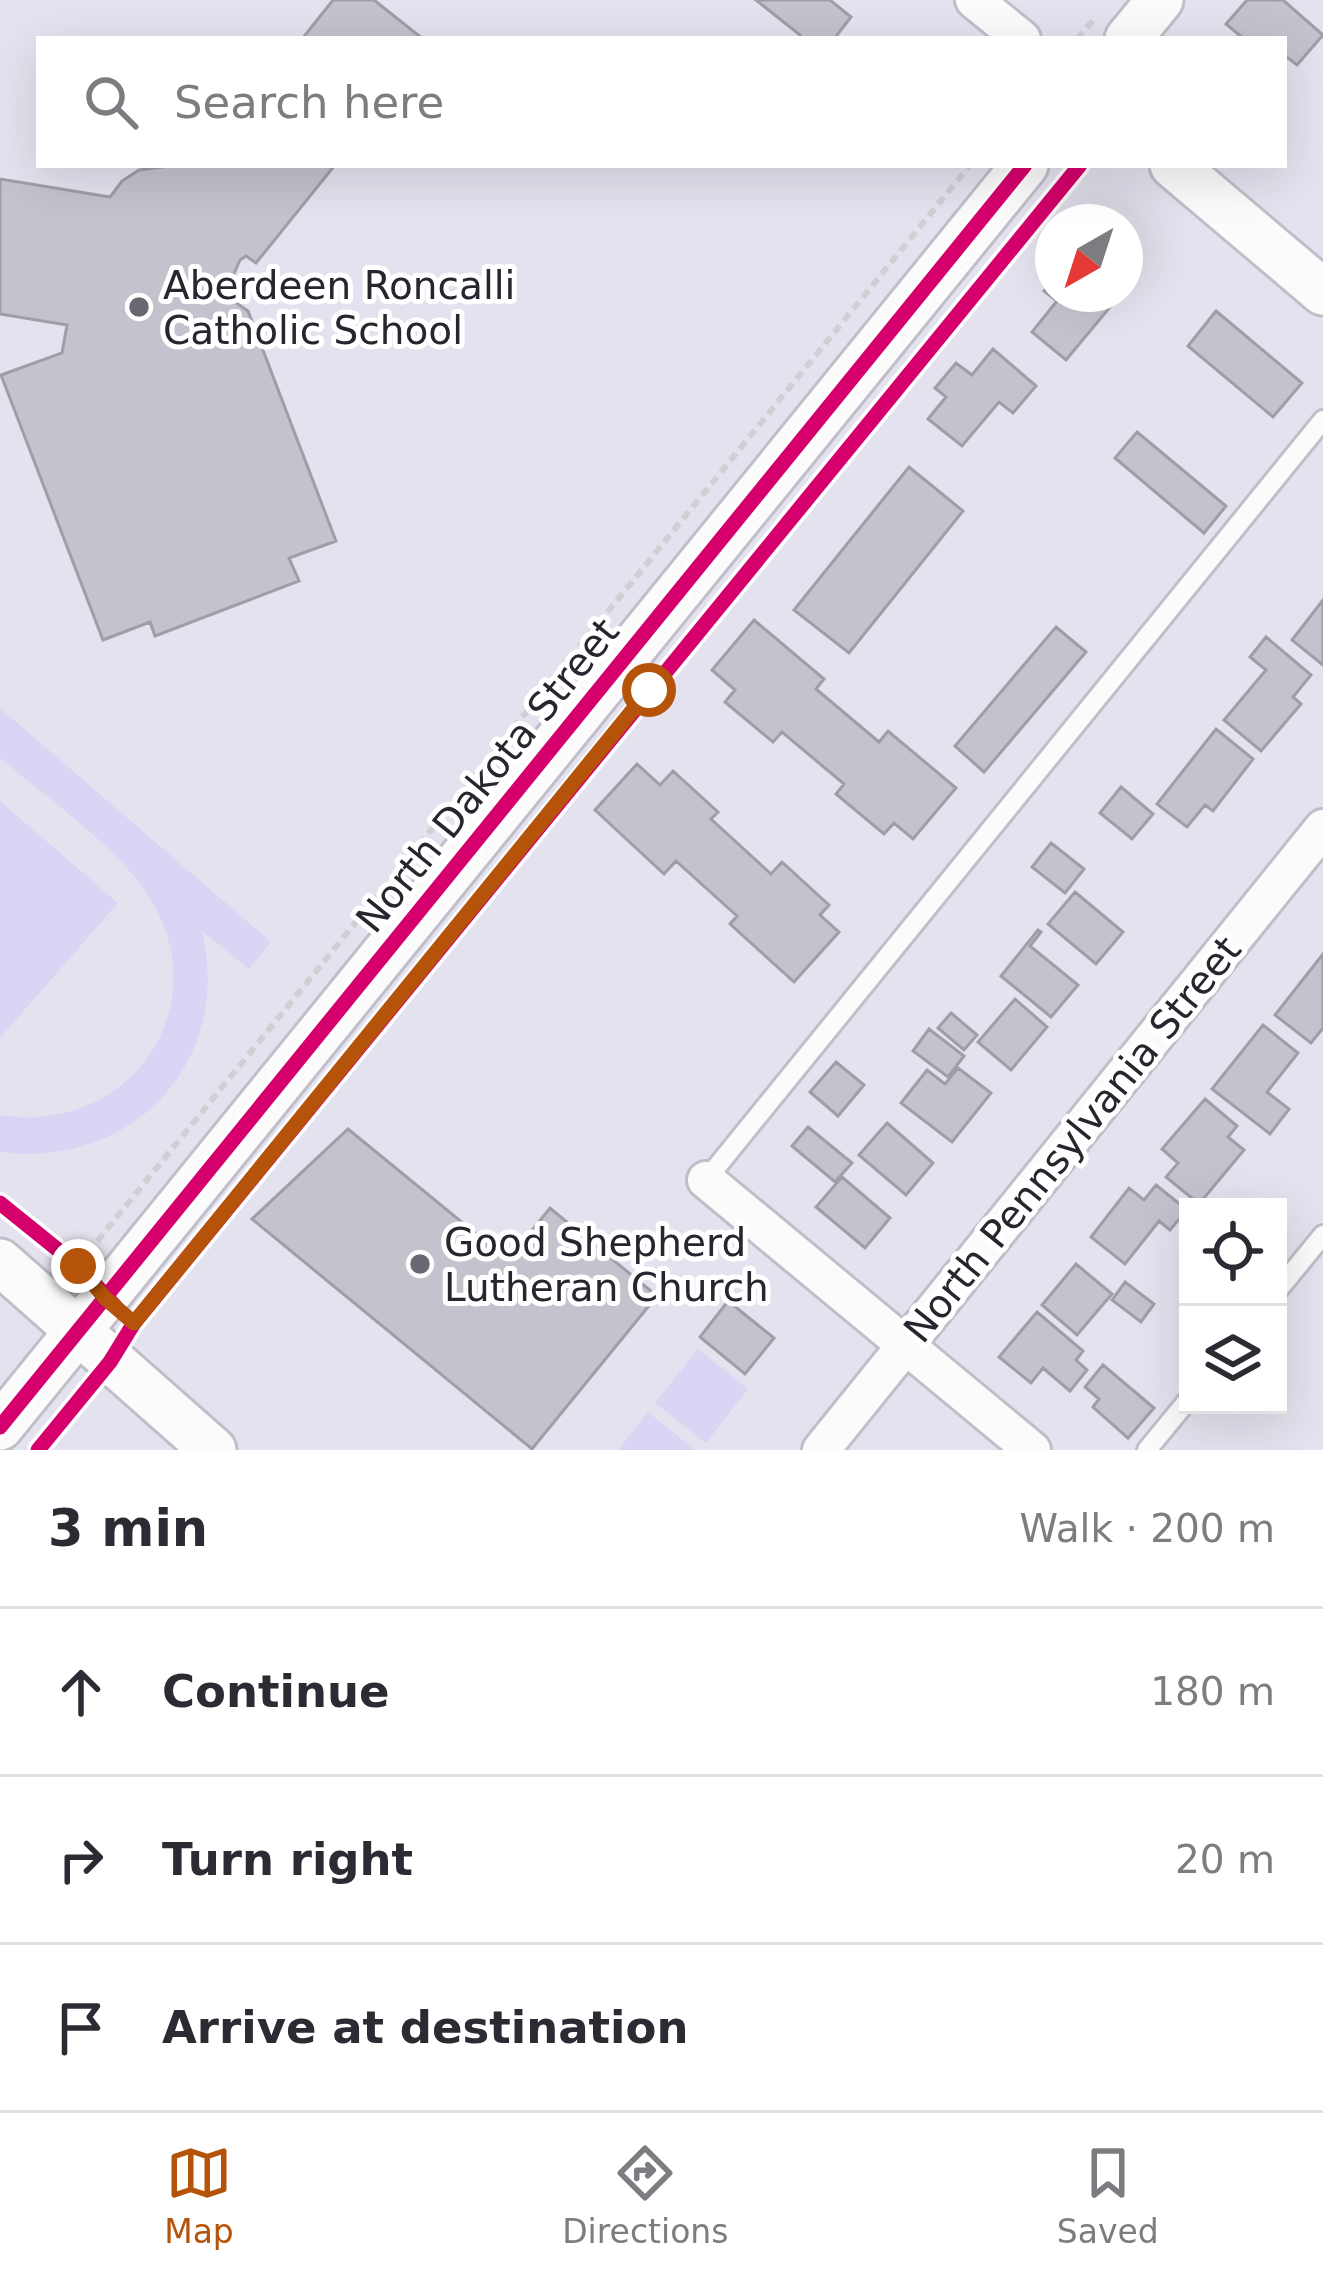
<!DOCTYPE html>
<html lang="en">
<head>
<meta charset="utf-8">
<style>
	:root { --surface:#fff; --page:#f7f7f7; --text:#2b2b33; --muted:#7c7c81; --line:#e1e1e2; --accent:#b45309 }
	body { margin:0; font-family:"DejaVu Sans",sans-serif; background:var(--page); color:var(--text) }
	.controls { position:absolute; right:36px; bottom:36px; display:grid; overflow:hidden; border-radius:0px; box-shadow:0 12px 48px #0002 }
	.controls button { width:108px; height:108px; display:grid; place-items:center; padding:0; border:0; border-bottom:3px solid var(--line); background:var(--surface); color:var(--text); font:60px sans-serif }
	.compass { position:absolute; left:1035px; top:204px; width:108px; height:108px; border-radius:50%; background:var(--surface); box-shadow:0 12px 48px #0002; rotate:219deg }
	.stop { position:absolute; width:36px; height:36px; margin:-27px; border:9px solid #b45309; border-radius:50%; background:#fff }
	.stop.end { background:#b45309; border-color:#fff; box-shadow:0 3px 12px #0008 }
	.list { margin:0; padding:0; list-style:none }
	h2 { display:flex; justify-content:space-between; align-items:center; height:156px; margin:0; padding:0 48px; font-size:51px }
	h2 small { font-size:39px; font-weight:400; color:var(--muted) }
	.list li { display:grid; grid-template-columns:78px 1fr auto; gap:36px; align-items:center; box-sizing:border-box; height:168px; padding:0 48px; border-top:3px solid var(--line) }
	.list b { display:block; font-size:45px; white-space:nowrap }
	.list em { font-size:39px; font-style:normal; color:var(--muted) }
	.icon { flex:none; width:66px; height:66px; fill:none; stroke:currentColor; stroke-width:2; stroke-linecap:round; stroke-linejoin:round }
	.map { position:relative; flex:none; width:1323px; height:1450px; overflow:hidden }
	.search { position:absolute; background:var(--surface); box-shadow:0 12px 48px #0002; left:36px; right:36px; top:36px; height:132px; display:flex; align-items:center; gap:30px; box-sizing:border-box; padding:0 42px; border-radius:0px; color:var(--muted); font-size:45px }
	.sheet { height:660px; background:var(--surface) }
	nav { display:flex; justify-content:space-around; align-items:center; box-sizing:border-box; height:168px; border-top:3px solid var(--line); background:var(--surface); font-size:33px; color:var(--muted) }
	nav a { display:grid; justify-items:center; gap:6px }
	nav .on { color:var(--accent) }
	.map>svg:first-child { display:block }
	.green { fill:#dbd4f5 }
	.building { fill:#c4c2cc; stroke:#9f9ea7; stroke-width:3 }
	.lines { fill:none; stroke-linecap:round; stroke-linejoin:round }
	.service-casing { stroke:#c0bec8; stroke-width:24 }
	.minor-casing { stroke:#c0bec8; stroke-width:42 }
	.tertiary-casing { stroke:#c0bec8; stroke-width:51 }
	.path { stroke:#d0d0d4; stroke-width:6; stroke-dasharray:9 6; stroke-linecap:butt }
	.service { stroke:#fbfbfc; stroke-width:18 }
	.minor { stroke:#fbfbfc; stroke-width:36 }
	.tertiary { stroke:#fbfbfc; stroke-width:45 }
	.cycleway-casing { stroke:#fff; stroke-width:22 }
	.cycleway { stroke:#d6006c; stroke-width:15 }
	.route { stroke:#b45309; stroke-width:15 }
	.poi-dot { fill:#696771; stroke:#fff; stroke-width:4.5 }
	.labels { text-anchor:middle; stroke-width:10; stroke-linejoin:round; paint-order:stroke }
	.poi-label { font-size:39px; fill:#27252e; stroke:#fff; text-anchor:start }
	.street-label { font-size:39px; fill:#27252e; stroke:#fff }
</style>
</head>
<body>
<div class="map">
<svg width="1323" height="1450" viewBox="0 0 1323 1450">
	<rect width="100%" height="100%" fill="#e4e2ee"/>
	<!-- green -->
	<path class="green" d="M0,708L271,942L249,969L202,931C233,1061 134,1169 0,1152V1115C129,1136 220,1007 148,895C114,844 47,798 0,758Z
		M0,801L118,903L0,1038Z
		M698,1349L748,1389L706,1443L655,1403Z
		M648,1412L695,1450H618Z"/>
	<!-- building -->
	<path class="building" d="M333,0H374L423,39H302Z
		M756,0H830L851,17L834,39H797L800,35Z
		M1247,0H1283L1323,35L1297,65L1284,55V39H1244L1226,24Z
		M177,165H335L256,263L246,256L240,260L229,285L235,302L248,311L336,541L289,558L299,581L155,636L150,622L103,640L1,375L62,353L67,325L0,314V179L110,197L122,181L139,170Z
		M1053,280V294H1109L1116,300L1066,360L1032,332L1057,301L1044,291Z
		M1216,311L1302,383L1273,417L1188,346Z
		M993,349L1036,386L1013,413L999,402L962,446L928,419L946,397L935,388L956,363L972,375Z
		M1137,432L1226,506L1204,533L1115,458Z
		M909,467L963,511L849,653L794,610Z
		M1323,600V665L1292,640Z
		M754,620L824,679L816,689L879,742L888,731L956,788L913,839L894,823L884,834L836,794L844,784L782,732L773,742L725,702L735,690L712,670Z
		M1056,627L1086,652L984,772L955,746Z
		M1266,637L1311,675L1293,697L1301,704L1261,751L1224,720L1266,670L1250,657Z
		M1216,729L1253,759L1213,811L1205,805L1187,827L1157,804Z
		M637,764L660,785L673,771L718,812L711,819L771,874L782,862L829,905L820,915L839,932L794,982L730,924L737,916L676,861L664,874L595,810Z
		M1121,787L1153,814L1132,839L1100,813Z
		M1051,843L1084,869L1065,893L1032,867Z
		M1075,892L1123,932L1096,964L1048,924Z
		M1038,930L1041,932L1030,946L1078,985L1051,1017L1001,976Z
		M1323,954V1028L1311,1043L1275,1015Z
		M1015,999L1047,1027L1011,1070L978,1042Z
		M951,1013L977,1035L964,1050L938,1028Z
		M1263,1025L1298,1053L1267,1092L1289,1109L1270,1134L1212,1089Z
		M929,1029L964,1056L948,1077L913,1051Z
		M836,1062L864,1085L838,1116L810,1092Z
		M958,1068L991,1093L952,1142L901,1103L927,1070L945,1084Z
		M1205,1099L1237,1126L1228,1137L1244,1150L1199,1204L1166,1177L1178,1163L1162,1149Z
		M887,1123L933,1163L906,1195L859,1155Z
		M808,1127L852,1163L835,1182L792,1146Z
		M348,1129L508,1260L550,1208L657,1296L532,1449L252,1219Z
		M842,1177L890,1218L865,1248L816,1207Z
		M1156,1185L1187,1210L1170,1230L1159,1221L1125,1264L1091,1237L1129,1188L1144,1200Z
		M1076,1264L1112,1294L1077,1335L1042,1305Z
		M1125,1282L1154,1304L1141,1322L1112,1300Z
		M728,1301L774,1338L745,1374L700,1337Z
		M1037,1312L1083,1351L1076,1360L1087,1370L1070,1391L1043,1368L1031,1383L999,1357Z
		M1103,1365L1154,1408L1128,1438L1093,1407L1099,1399L1085,1387Z"/>
	<g class="lines">
		<!-- service casing -->
		<g class="service-casing">
			<path id="service" d="M706,1180L1323,420
				M1278,1290L1323,1235
				M1147,1450L1188,1400"/>
		</g>
		<!-- minor casing -->
		<g class="minor-casing">
			<path id="minor" d="M974,0L1022,39
				M706,1180L1032,1450
				M821,1450L1323,828"/>
		</g>
		<!-- tertiary casing -->
		<g class="tertiary-casing">
			<path id="tertiary" d="M1128,39L1160,0
				M1173,165L1323,292
				M0,1262L213,1450
				M0,1427L1025,165"/>
		</g>
		<!-- path -->
		<path class="path" d="M1077,39L1096,17
			M69,1276L970,165"/>
		<!-- service -->
		<use href="#service" class="service"/>
		<!-- minor -->
		<use href="#minor" class="minor"/>
		<!-- tertiary -->
		<use href="#tertiary" class="tertiary"/>
		<!-- cycleway casing -->
		<g class="cycleway-casing">
			<path id="cycleway" d="M0,1203L78,1266L116,1307
				M0,1427L1025,165
				M38,1450L110,1362L134,1323L1080,165"/>
		</g>
		<!-- cycleway -->
		<use href="#cycleway" class="cycleway"/>
	</g>
	<g class="lines">
		<!-- route -->
		<path class="route" d="M78,1266L105,1298L134,1323L649,690"/>
	</g>
	<!-- markers -->
	<g class="poi-dot">
		<circle cx="139" cy="307" r="12"/>
		<circle cx="420" cy="1264" r="12"/>
	</g>
	<g class="labels">
		<!-- poi labels -->
		<g class="poi-label">
			<text x="163" y="299">Aberdeen Roncalli<tspan x="163" dy="45">Catholic School</tspan></text>
			<text x="444" y="1256">Good Shepherd<tspan x="444" dy="45">Lutheran Church</tspan></text>
		</g>
		<!-- street labels -->
		<g class="street-label">
			<text transform="translate(487 775) rotate(-51)" y="14">North Dakota Street</text>
			<text transform="translate(1072 1139) rotate(-51)" y="14">North Pennsylvania Street</text>
		</g>
	</g>
</svg>
<div class="controls">
<button><svg class="icon" aria-label="locate" viewBox="0 0 24 24"><circle cx="12" cy="12" r="6"/><path d="M12 2v4M12 18v4M2 12h4M18 12h4"/></svg></button>
<button><svg class="icon" aria-label="layers" viewBox="0 0 24 24"><path d="M12 4l9 5-9 5-9-5zM3 14l9 5 9-5"/></svg></button>
</div>
<svg class="compass" viewBox="-18 -18 36 36"><path d="M0-13l5 13h-10z" fill="#e53935"/><path d="M0 13l5-13h-10z" fill="#7c7c81"/></svg>
<div class="stop" style="left:649px;top:690px"></div>
<div class="stop end" style="left:78px;top:1266px"></div>
<div class="search"><svg class="icon" aria-label="search" viewBox="0 0 24 24"><circle cx="10" cy="10" r="6"/><path d="M15 15l6 6"/></svg>Search here</div>
</div>
<section class="sheet">
<h2>3 min<small>Walk · 200 m</small></h2>
<ul class="list">
<li><svg class="icon" aria-label="ahead" viewBox="0 0 24 24"><path d="M12 20V5M6 11l6-6 6 6"/></svg><div><b>Continue</b></div><em>180 m</em></li>
<li><svg class="icon" aria-label="right" viewBox="0 0 24 24"><path d="M7 20v-9h11M14 6l5 5-5 5"/></svg><div><b>Turn right</b></div><em>20 m</em></li>
<li><svg class="icon" aria-label="arrive" viewBox="0 0 24 24"><path d="M6 21V4h12l-3 4 3 4H6"/></svg><div><b>Arrive at destination</b></div></li>
</ul>
</section>
<nav>
<a class="on"><svg class="icon" aria-label="map" viewBox="0 0 24 24"><path d="M3 6l6-2 6 2 6-2v14l-6 2-6-2-6 2zM9 4v14M15 6v14"/></svg>Map</a>
<a><svg class="icon" aria-label="directions" viewBox="0 0 24 24"><path d="M12 3l9 9-9 9-9-9zM9 14v-3h6M13 9l2 2-2 2"/></svg>Directions</a>
<a><svg class="icon" aria-label="saved" viewBox="0 0 24 24"><path d="M7 4h10v16l-5-4-5 4z"/></svg>Saved</a>
</nav>
</body>
</html>
